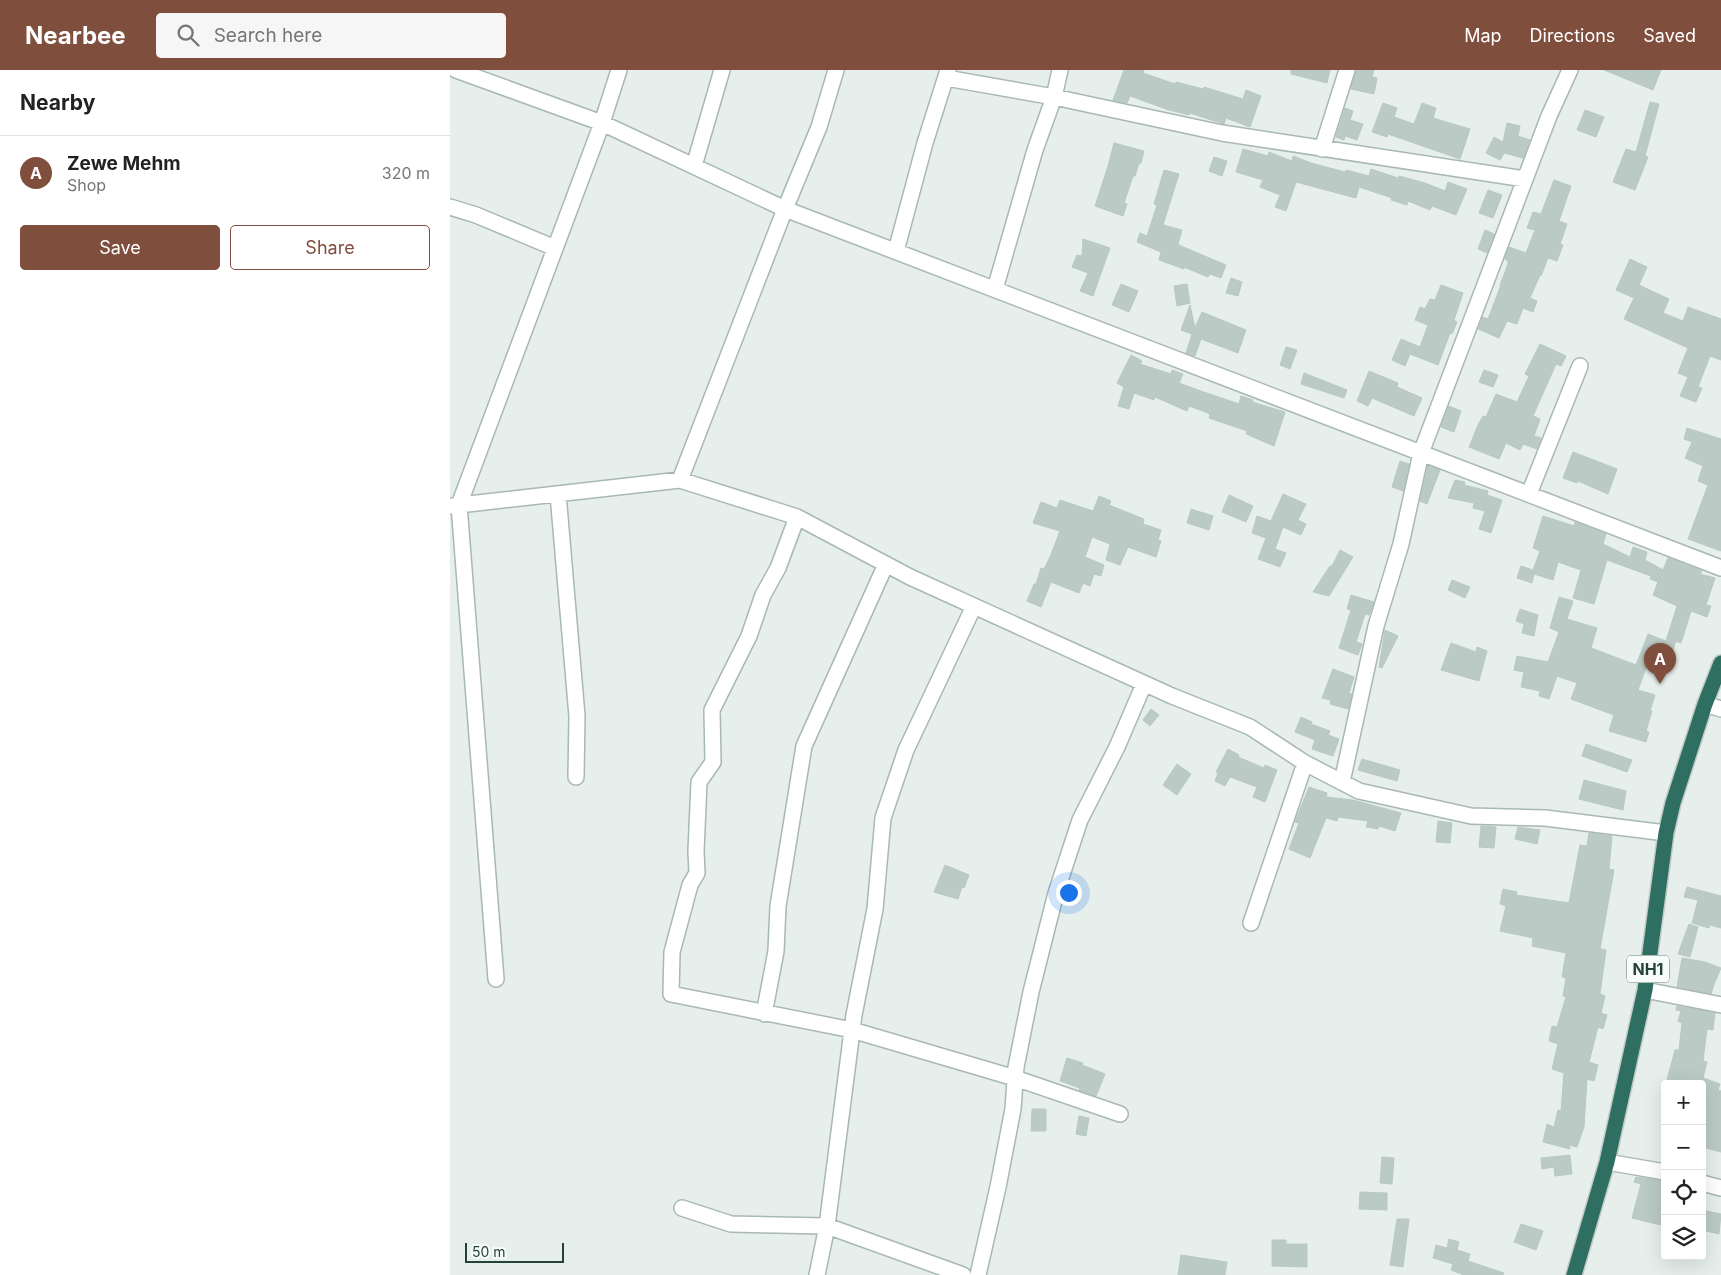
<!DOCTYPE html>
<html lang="en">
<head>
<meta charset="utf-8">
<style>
	:root { --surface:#fff; --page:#f6f6f6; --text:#222; --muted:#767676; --line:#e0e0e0; --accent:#804e3d }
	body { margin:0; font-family:Inter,sans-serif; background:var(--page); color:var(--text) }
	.controls { position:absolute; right:15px; bottom:15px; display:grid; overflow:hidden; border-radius:5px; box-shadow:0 5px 20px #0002 }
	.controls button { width:45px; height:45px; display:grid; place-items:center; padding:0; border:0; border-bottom:1px solid var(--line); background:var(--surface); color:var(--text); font:25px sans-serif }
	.scale { position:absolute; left:15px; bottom:12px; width:99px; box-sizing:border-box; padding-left:5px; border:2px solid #24423a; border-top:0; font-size:14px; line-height:18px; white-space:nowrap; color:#24423a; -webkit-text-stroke:4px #f7fbf9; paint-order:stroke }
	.you { position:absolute; left:618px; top:822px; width:18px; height:18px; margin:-12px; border:4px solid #fff; border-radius:50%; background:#1a73e8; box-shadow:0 0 0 8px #1a73e833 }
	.badge { display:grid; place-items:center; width:32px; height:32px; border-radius:50%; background:var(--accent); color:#fff; font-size:16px; font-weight:700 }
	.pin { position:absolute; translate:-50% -41px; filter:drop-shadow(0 1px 2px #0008) }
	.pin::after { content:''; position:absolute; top:26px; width:18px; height:15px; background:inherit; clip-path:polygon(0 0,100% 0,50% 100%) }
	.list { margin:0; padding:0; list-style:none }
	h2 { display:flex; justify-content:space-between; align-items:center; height:65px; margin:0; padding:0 20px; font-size:21px }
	h2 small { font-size:16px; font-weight:400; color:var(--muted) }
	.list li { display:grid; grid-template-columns:32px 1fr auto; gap:15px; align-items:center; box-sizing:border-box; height:75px; padding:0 20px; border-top:1px solid var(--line) }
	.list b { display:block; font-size:19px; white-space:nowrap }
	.list p { margin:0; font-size:16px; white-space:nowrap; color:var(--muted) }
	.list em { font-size:16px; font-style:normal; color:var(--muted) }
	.actions { display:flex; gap:10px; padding:15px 20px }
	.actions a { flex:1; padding:11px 0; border:1px solid var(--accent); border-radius:5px; text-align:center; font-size:18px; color:var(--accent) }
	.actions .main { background:var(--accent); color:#fff }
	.icon { flex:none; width:28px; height:28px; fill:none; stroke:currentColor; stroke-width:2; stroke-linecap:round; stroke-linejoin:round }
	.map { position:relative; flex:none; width:1271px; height:1205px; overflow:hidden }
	header { display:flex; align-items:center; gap:30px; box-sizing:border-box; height:70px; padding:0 25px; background:var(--accent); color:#fff }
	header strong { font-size:24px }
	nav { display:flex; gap:28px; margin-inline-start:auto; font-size:18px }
	.search { width:350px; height:45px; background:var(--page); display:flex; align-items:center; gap:12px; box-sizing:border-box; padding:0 18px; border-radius:5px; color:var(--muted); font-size:19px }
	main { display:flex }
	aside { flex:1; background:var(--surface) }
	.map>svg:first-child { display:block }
	.building { fill:#bbcac4; stroke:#b8c9c2 }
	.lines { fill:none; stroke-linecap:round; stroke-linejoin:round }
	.minor-casing { stroke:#a8b8b2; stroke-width:18 }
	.highway-casing { stroke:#c2cac8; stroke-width:18 }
	.minor { stroke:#fff; stroke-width:15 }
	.highway { stroke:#2f6f62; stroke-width:15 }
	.labels { text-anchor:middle; stroke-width:5; stroke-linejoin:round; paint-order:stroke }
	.shield { fill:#f7fbf9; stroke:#637a73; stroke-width:1 }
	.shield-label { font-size:16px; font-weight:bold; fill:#24423a }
</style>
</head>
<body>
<header>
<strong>Nearbee</strong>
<div class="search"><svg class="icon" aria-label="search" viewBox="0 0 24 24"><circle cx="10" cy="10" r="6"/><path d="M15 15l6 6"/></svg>Search here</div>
<nav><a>Map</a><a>Directions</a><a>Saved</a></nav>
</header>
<main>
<aside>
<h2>Nearby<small></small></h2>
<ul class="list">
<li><span class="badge">A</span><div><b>Zewe Mehm</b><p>Shop</p></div><em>320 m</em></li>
</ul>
<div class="actions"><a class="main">Save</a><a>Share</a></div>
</aside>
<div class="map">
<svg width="1271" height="1205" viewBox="0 0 1271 1205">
	<rect width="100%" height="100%" fill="#e6efeb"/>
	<!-- building -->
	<path class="building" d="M674,0H694L693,3L725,14L726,12L753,19L754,17L793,29L796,20L811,26L800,57L776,48L774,54L740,43L739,45L719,40L680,26L677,33L663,30Z
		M841,0H880L877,13L841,4Z
		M906,0H924L922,7L927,8L924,24L901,19Z
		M1154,0H1211L1203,20Z
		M1200,32L1209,34L1195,86L1198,87L1185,120L1163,112L1176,79L1186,82Z
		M933,33L947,38L944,47L964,54L972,33L986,38L983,48L1020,59L1010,89L938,64L937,67L922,62Z
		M895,38L903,41L900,50L913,54L907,70L895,66L894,70L886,67Z
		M1135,40L1154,47L1146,67L1127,60Z
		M1057,53L1070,56L1068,66L1080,70L1073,88L1054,83L1050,90L1036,83L1044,67L1053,72Z
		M664,73L694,81L691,93H689L685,106H683L674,133L677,134L673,146L645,136L658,96Z
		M793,79L818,86L819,82L842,91L843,86L861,93L895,102L896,100L919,106L921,99L948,108L949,106L975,113L995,121L998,112L1017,119L1006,145L982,136L980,140L958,131L957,135L941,130L942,128L909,117L906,128L846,112L836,141L825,137L830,125L810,117L813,110L786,102Z
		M764,87L777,91L772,106L759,101Z
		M714,100L729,104L713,155L732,160L728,174L731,176L776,195L771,208L760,204L758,207L734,197V199L709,190L711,182L687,172L690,163L697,166L707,135L704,134Z
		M1104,110L1121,116L1109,151L1117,154L1110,174L1113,175L1107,191L1098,188L1091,206L1090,205L1080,228L1087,231L1083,242L1073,238L1067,254L1057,251L1049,268L1028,259L1033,247L1038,249L1051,215H1050L1058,194V191L1055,189L1059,177L1076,183L1085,160L1077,158L1083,142L1091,144Z
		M1038,120L1052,125L1043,148L1029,143Z
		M1035,160L1044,164L1037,183L1028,179Z
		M633,169L660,178L643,226L630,221L638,203L622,197L627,185L632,186Z
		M1180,189L1197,197L1189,215L1219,229L1213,243L1233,251L1238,237L1271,249V290L1260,286L1248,317L1252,318L1246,332L1230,326L1238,307L1228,303L1238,278L1174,249L1184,228L1166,220Z
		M781,208L792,212L788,226L776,223Z
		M671,214L688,221L679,242L662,235Z
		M737,214L740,233L727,236L724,216Z
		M991,215L1013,223L1004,250L1007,252L1002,264L1000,263L988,295L960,284L955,296L942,290L951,269L970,277L978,255L965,250L970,237L975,239L980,229L985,230Z
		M740,235L745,258L752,242L796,260L788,283L751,269L745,286L736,283L742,264L731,260Z
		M1090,274L1116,286L1111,296L1106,294L1083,346L1090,349L1084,366L1091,368L1087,379L1073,374L1070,380L1056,373L1049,389L1019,377L1028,355L1033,346L1036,347L1046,324L1067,332L1079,306L1075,304Z
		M836,277L847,280L840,299L830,295Z
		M681,285L692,291L690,294L721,304L722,300L733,304L729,313L748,320L789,334L791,326L803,330L802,332L835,342L824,376L796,364L797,361L759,348L760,345L758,343L739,336L737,341L705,327L704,330L684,323L679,339L668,336L674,317L667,313Z
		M1034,300L1048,305L1043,317L1029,312Z
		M919,301L948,313L947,317L972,328L964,346L922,328L918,336L907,331Z
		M854,303L897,320L894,328L851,314Z
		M999,336L1011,341L1004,362L991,357Z
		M1237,358L1271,369V481L1238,469L1258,415L1248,411L1253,396L1235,388L1242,372L1234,369Z
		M1123,382L1167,399L1158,424L1128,411L1127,413L1113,408Z
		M950,391L959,394L953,421L942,417Z
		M978,396L990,400L977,434L970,431Z
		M1005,410L1015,412L1014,415L1038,421L1037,425L1052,430L1041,463L1029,459L1035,441L1023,438L1024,433L998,428Z
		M833,424L856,434L848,450L856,454L851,465L833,457L825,479L836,483L830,497L808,489L816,468L802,463L807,446L821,451Z
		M779,425L803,436L796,452L772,442Z
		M649,426L661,431L659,435L694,449L693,454L711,460L708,470L711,471L706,487L678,477L670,495L656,490L660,474L642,467L635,487L654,495L651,506L644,504L640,516L633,513L629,523L601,512L591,537L577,531L584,514H586L591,498L594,499L600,487L610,461L583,453L591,432L607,438L610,430L643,441Z
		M741,439L763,446L759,460L737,453Z
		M1093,446L1124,456L1125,452L1127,453L1156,464L1153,474L1180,487L1183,477L1197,482L1195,490L1213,500L1218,488L1252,501L1250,504L1265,508L1256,535L1261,536L1257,547L1241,541L1231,573L1226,571L1216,601L1207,598L1208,595L1198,592L1188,620L1205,625L1200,641H1202L1196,661L1199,662L1196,672L1159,661L1164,645L1121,629L1127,613L1107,606L1099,629L1089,626L1090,621L1071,617L1074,602L1064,600L1067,586L1098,592L1109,562L1100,558L1109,527L1123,531L1117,549L1147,558L1141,578L1186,595L1198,564L1216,571L1227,536L1203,525L1208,512L1200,509L1201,506L1157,490L1144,534L1123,528L1131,500L1108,492L1103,510L1084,504L1082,513L1067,508L1071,496L1083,500L1090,481L1083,478Z
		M890,480L903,487L879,526L863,522L880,496H882Z
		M1002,510L1020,517L1015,528L998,520Z
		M901,525L924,532L919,545L915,544L906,572L912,574L908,585L889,578L901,540L897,539Z
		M1070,539L1088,545L1084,566L1072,563L1074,554L1066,551Z
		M935,560L948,566L932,598L929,597Z
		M1001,573L1026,582L1027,577L1037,581L1029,611L991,600Z
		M883,599L904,607L899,623L902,624L898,639L880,634L881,630L872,628Z
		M701,639L709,645L700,656L693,650Z
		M851,647L862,652L861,654L880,661L878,665L889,669L883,686L862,679L865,670L845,662Z
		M1136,674L1182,690L1177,702L1132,686Z
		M778,679L789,685L788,687L814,698L815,695L827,700L815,732L803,727L807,717L780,707L775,716L765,711L768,703L766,702Z
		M912,689L950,700L947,711L908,700Z
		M727,694L741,704L727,725L713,715Z
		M1134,710L1176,721L1173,740L1129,729Z
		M859,717L877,723L876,727L903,730L951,743L945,761L929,756L928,759L916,757L918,751L888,747L887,751L876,748L860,788L839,779L849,753L845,752Z
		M988,751L1002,753L1000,773L986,772Z
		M1031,756L1046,757L1044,778L1029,777Z
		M1068,757L1090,760L1087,774L1065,769Z
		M1139,763L1162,766L1159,799L1164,800L1150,879L1156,880L1150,924L1155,926L1151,943L1157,945L1153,959L1148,957L1139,992L1148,995L1144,1011L1137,1009L1134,1057L1127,1077L1119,1075L1120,1079L1093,1072L1097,1054L1104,1057L1108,1040L1111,1041L1114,1003L1102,999L1108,974L1099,971L1102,956L1107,957L1116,927L1113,926L1116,908L1112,907L1116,883L1082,876L1083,868L1050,861L1056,836L1050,834L1053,819L1067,822L1066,825L1119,833L1130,775L1137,776Z
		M495,795L519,805L514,818L512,817L508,829L484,822Z
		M1237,817L1271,826V858L1260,855L1259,858L1242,853L1248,830L1234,827Z
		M1239,854L1248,857L1240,887L1228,884Z
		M1232,888L1255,892L1271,898L1264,914L1261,924L1227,917Z
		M1227,936L1265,943L1263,960L1257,959L1253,991L1257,992L1253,1008L1270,1014L1268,1020L1271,1021V1082L1252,1077V1012V1014H1216L1225,980H1229L1232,953L1228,951L1231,941L1226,940Z
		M617,988L633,993L632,995L655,1004L646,1026L629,1020L630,1018L610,1011Z
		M582,1039H596V1061H581Z
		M629,1046L639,1048L636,1066L626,1064Z
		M1120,1085L1122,1104L1105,1106L1104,1097L1092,1099L1091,1088Z
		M932,1087L944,1088L942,1114L930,1113Z
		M1186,1107L1215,1111V1156L1182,1148L1191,1114L1184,1112Z
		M910,1122L937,1123V1140L909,1139Z
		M1252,1140L1271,1144L1269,1164L1252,1160Z
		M947,1149H959L953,1197L940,1195Z
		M1071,1154L1093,1161L1086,1180L1064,1172Z
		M999,1169L1009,1172L1007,1180L1020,1184L1018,1191L1054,1203L1053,1205H1014L1001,1200L1003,1194L983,1188L986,1175L997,1178Z
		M822,1170H836V1174H857V1197L822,1196Z
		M731,1185L777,1192L775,1205H728Z"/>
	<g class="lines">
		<!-- minor casing -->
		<g class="minor-casing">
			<path id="minor" d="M6,0L152,53L335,139L1271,498
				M496,8L604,27L772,63L1075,109
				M872,79L897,0
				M244,96L272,0
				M0,137L26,145L105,178
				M446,181L475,73L498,0
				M545,219L585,80L604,27L610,0
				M230,410L335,139L369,57L386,0
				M108,424L127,646L126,707
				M1079,424L1130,296
				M0,436L230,410L347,447L460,507L722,626L800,657L855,693L909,721L1021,746L1095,748L1216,763
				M347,447L328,498L313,525L299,566L262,640L263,692L249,712L246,781L247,803L240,815L222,882L221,924L402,960L565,1008L670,1044
				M1255,634L1271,639
				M892,712L926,556L951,474L971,383L1099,46L1120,0
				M801,853L855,693
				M46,909L9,435L152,53L169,0
				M1195,920L1271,935
				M314,944L326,881L328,836L354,676L436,494
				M1157,1092L1215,1102
				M1252,1113L1271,1118
				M232,1138L281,1154L377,1156L513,1205
				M367,1205L377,1156L404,945L425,839L433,748L456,680L524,536
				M528,1205L548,1117L563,1039L566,997L581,922L606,823L630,750L667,677L694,614"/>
		</g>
		<!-- highway casing -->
		<g class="highway-casing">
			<path id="highway" d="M1124,1205L1157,1092L1195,920L1216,763L1223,733L1255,634L1271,593"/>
		</g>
		<!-- minor -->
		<use href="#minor" class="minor"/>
		<!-- highway -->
		<use href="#highway" class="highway"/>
	</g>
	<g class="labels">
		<!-- shield labels -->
		<rect class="shield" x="1177" y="885.5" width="42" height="27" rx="4"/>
		<g class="shield-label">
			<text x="1198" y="905">NH1</text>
		</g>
	</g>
</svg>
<div class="controls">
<button>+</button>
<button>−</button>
<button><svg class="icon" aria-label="locate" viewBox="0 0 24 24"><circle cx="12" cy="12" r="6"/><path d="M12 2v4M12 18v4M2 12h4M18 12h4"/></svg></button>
<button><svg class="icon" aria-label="layers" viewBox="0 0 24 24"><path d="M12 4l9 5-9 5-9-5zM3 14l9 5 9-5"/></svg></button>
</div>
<div class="scale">50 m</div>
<div class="you"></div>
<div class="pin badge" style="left:1210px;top:614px">A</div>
</div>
</main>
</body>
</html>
